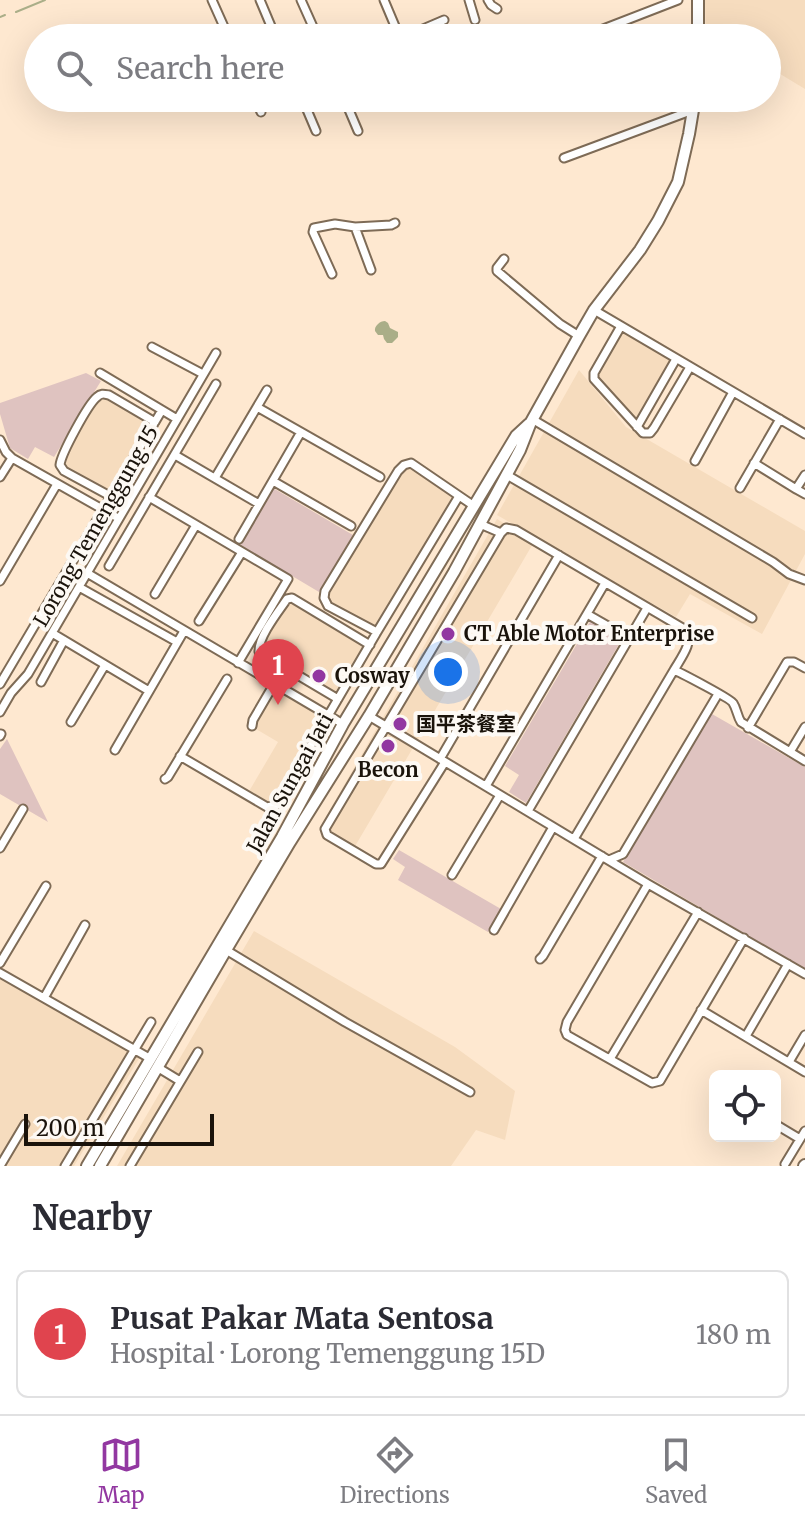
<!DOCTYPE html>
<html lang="en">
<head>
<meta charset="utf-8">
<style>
	:root { --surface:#fff; --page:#f7f7f7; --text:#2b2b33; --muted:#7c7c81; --line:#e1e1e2; --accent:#9237a1 }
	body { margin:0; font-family:Merriweather,"Noto Sans SC",serif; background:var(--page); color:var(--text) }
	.controls { position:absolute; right:24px; bottom:24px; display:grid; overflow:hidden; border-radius:12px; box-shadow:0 8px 32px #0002 }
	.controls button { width:72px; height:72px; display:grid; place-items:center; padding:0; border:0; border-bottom:2px solid var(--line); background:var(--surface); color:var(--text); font:40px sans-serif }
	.scale { position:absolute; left:24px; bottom:20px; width:190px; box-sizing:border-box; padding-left:8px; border:4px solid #1a130b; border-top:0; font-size:22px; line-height:28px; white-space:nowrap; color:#1a130b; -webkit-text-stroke:6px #fdf9f4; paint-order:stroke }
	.you { position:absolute; left:448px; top:672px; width:28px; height:28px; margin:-20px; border:6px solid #fff; border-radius:50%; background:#1a73e8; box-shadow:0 0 0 12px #1a73e833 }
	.badge { display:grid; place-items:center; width:52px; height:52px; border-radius:50%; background:var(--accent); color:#fff; font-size:26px; font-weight:700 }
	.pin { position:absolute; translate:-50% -66px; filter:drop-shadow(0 2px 4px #0008) }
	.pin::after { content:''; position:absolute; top:42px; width:28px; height:24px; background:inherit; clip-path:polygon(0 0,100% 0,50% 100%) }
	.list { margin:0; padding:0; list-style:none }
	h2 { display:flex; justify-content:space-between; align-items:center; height:104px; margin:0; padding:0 32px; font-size:34px }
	h2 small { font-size:26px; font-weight:400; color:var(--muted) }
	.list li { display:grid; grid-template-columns:52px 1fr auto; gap:24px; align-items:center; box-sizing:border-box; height:128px; margin:0 16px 16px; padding:0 16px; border:2px solid var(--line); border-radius:12px }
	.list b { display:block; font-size:30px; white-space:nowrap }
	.list p { margin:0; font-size:26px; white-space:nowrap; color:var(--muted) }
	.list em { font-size:26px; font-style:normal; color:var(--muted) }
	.icon { flex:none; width:44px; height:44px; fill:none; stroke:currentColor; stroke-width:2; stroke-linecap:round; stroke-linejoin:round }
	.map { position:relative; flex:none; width:805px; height:1166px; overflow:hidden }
	.search { position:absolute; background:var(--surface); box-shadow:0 8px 32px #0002; left:24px; right:24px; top:24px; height:88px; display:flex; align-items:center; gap:20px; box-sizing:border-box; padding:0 28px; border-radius:44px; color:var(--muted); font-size:30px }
	.sheet { height:248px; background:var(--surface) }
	nav { display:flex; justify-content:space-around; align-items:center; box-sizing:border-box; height:112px; border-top:2px solid var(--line); background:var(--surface); font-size:22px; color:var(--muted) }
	nav a { display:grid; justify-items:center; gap:4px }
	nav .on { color:var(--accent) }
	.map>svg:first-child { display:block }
	.built { fill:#f6dcbe }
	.green { fill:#dfc3c0 }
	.water { fill:#aaae88 }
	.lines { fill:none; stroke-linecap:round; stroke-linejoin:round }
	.stream { stroke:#aaae88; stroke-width:2 }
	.street-casing { stroke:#7e6b56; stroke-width:11 }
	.secondary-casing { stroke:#7e6b56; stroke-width:14 }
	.street { stroke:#fff; stroke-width:7 }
	.secondary { stroke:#fff; stroke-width:10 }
	.poi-dot { fill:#9237a1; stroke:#fdf9f4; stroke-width:3 }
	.labels { text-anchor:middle; stroke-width:8; stroke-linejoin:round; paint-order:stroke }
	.street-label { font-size:20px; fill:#1a130b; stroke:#fdf9f4 }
	.poi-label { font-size:20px; font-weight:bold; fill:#1a130b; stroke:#fdf9f4; text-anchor:start }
</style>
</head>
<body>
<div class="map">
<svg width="805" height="1166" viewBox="0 0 805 1166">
	<rect width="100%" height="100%" fill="#fee8d0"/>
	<!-- built -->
	<path class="built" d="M705,0H805V89L767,66V38H706Z
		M622,329L673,359L636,423L598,382L596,374Z
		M579,370L626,427L805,531V554L762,634L690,594L676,617L497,515Z
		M104,397H109L151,423L108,492L66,469L62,464L63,460L99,398Z
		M410,466L456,496L376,629L330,604L327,598V593L400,472Z
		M497,519L534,542L354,848L320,827Z
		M287,601H291L367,646L336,695L261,650V645Z
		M275,687L324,716L275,803L268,805L248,793L278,742L256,729L255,720Z
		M254,931L455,1047L515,1091L505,1140L476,1130L451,1166H117Z
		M0,977L140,1057L74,1166H0Z"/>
	<!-- green -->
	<path class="green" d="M86,373L101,381L54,457L35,447L28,459L10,448L0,414V403Z
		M273,488L353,535L319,592L240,545Z
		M591,620L622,639L526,803L509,792L519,775L505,766Z
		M712,714L805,767V969L623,862Z
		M7,739L48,822L0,794V749Z
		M399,850L501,909L488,932L398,880L405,867L393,859Z"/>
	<!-- water -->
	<path class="water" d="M385,321L388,323L390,328L398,332V337L392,343H387L384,339L383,335H378L375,331C374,326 380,321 385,321Z"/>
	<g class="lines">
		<!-- stream -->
		<path class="stream" d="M16,12L45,0
			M0,17L5,15"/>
		<!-- street casing -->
		<g class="street-casing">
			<path id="street" d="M212,0L229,38
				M260,0L276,38
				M301,0L318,38
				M384,0L400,38
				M469,0L475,20
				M488,0L491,5L497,9
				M402,38L444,20
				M580,38L678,0
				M255,98L261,112
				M302,98L316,131
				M344,98L358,131
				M427,98V99
				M564,158L693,110
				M355,227L371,270
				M504,259L497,268V271L560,324L579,336
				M332,274L313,232L314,228L335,224L355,227L391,225L395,223
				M594,310L805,434
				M621,326L594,373V379L643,433H650L654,428L690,367
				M152,347L203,374
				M100,373L177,419
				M257,407L380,477
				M532,419L773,562L789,574L805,580
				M637,427L676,359
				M0,440L6,452L12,458L118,518
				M175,455L259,504
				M695,461L733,392
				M754,463L796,489
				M507,475L752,618
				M805,475L796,489L805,494
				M0,477L12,458
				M215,478L267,390
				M273,481L351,526
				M740,488L780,419
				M110,496L64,471L60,465C61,454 88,404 97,397C101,393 104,394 109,395L155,422
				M149,497L288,579L238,663
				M480,524L501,533
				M501,533L506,528L516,530L686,630C694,642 681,658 674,670L574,839
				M239,539L301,432
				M109,566L216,384
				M87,573L343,724
				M0,581L57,484
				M79,587L177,642
				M155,594L196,525
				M587,614L629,638
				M199,621L242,552
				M377,632L328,606L324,598L325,591L398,471L404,465L411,463L474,506
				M52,633L149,691
				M674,670C683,674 731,699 733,703C737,709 737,716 741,722L805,761
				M41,682L64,640
				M0,684L162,410
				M338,699L259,652C258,637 278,612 287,599L292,598L370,645
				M0,712L11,693L28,674L216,353
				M369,716L648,884L805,974
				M71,722L105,665
				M252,726L253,720L274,684
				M748,728L787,662H794L805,668
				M0,736L1,734
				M115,750L184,631
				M790,752L805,727
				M180,756L267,807L276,805L377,632L459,496
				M440,759L559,555
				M445,762L381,864H376L327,835L325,829L501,533
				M165,779L168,777L227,679
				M486,786L605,583
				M528,811L647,608
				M0,848L23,809
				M609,860L623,854L718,694
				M452,875L500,795
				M648,884L567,1022L565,1030L567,1035L652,1083L660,1081L744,938
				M494,930L553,827
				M226,950L345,1022L470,1092
				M540,959L543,956L602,856
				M0,963L46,886
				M0,973L151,1059
				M44,998L85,925
				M701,1010L805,1072
				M746,1036L788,964
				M610,1059L698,912
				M789,1062L805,1035
				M157,1067L180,1081
				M775,1124L800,1139
				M785,1164L805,1131
				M0,1166L25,1124
				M65,1166L151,1022
				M130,1166L198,1052"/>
		</g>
		<!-- secondary casing -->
		<g class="secondary-casing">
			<path id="secondary" d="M698,0V38
				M87,1166L282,837L343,724L516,436L529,424
				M100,1166L226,950L290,842L369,716L454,572L520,450L531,422L579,336L594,310L640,250L658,221L678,182L689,134L695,98
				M804,1166L805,1165"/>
		</g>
		<!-- street -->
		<use href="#street" class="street"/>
		<!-- secondary -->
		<use href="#secondary" class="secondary"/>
	</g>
	<!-- markers -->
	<g class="poi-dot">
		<circle cx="448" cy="634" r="8"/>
		<circle cx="319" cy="676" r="8"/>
		<circle cx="400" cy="724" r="8"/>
		<circle cx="388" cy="746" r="8"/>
	</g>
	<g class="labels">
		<!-- street labels -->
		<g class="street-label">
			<text transform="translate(96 526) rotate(-60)" y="7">Lorong Temenggung 15</text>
			<text transform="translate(290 783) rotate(-61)" y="7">Jalan Sungai Jati</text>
		</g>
		<!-- poi labels -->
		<g class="poi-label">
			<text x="464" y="641">CT Able Motor Enterprise</text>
			<text x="335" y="683">Cosway</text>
			<text x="416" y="731">国平茶餐室</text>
			<text x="388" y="777" text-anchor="middle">Becon</text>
		</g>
	</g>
</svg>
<div class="controls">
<button><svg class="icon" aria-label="locate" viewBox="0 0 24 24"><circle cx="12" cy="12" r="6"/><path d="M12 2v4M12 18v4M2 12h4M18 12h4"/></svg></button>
</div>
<div class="scale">200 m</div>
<div class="you"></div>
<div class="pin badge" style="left:278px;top:705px;background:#e0444e">1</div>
<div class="search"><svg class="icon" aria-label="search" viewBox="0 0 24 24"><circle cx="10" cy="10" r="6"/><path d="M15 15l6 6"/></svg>Search here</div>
</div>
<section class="sheet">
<h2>Nearby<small></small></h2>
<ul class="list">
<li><span class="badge" style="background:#e0444e">1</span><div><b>Pusat Pakar Mata Sentosa</b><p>Hospital · Lorong Temenggung 15D</p></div><em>180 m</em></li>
</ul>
</section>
<nav>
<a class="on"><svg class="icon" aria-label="map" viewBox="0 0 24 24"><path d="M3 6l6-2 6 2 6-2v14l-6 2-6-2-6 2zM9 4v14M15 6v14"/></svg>Map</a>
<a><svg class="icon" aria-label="directions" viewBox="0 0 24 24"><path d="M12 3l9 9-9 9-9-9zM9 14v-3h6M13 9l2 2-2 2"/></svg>Directions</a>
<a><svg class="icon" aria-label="saved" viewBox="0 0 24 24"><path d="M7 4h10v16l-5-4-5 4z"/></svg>Saved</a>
</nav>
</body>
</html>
